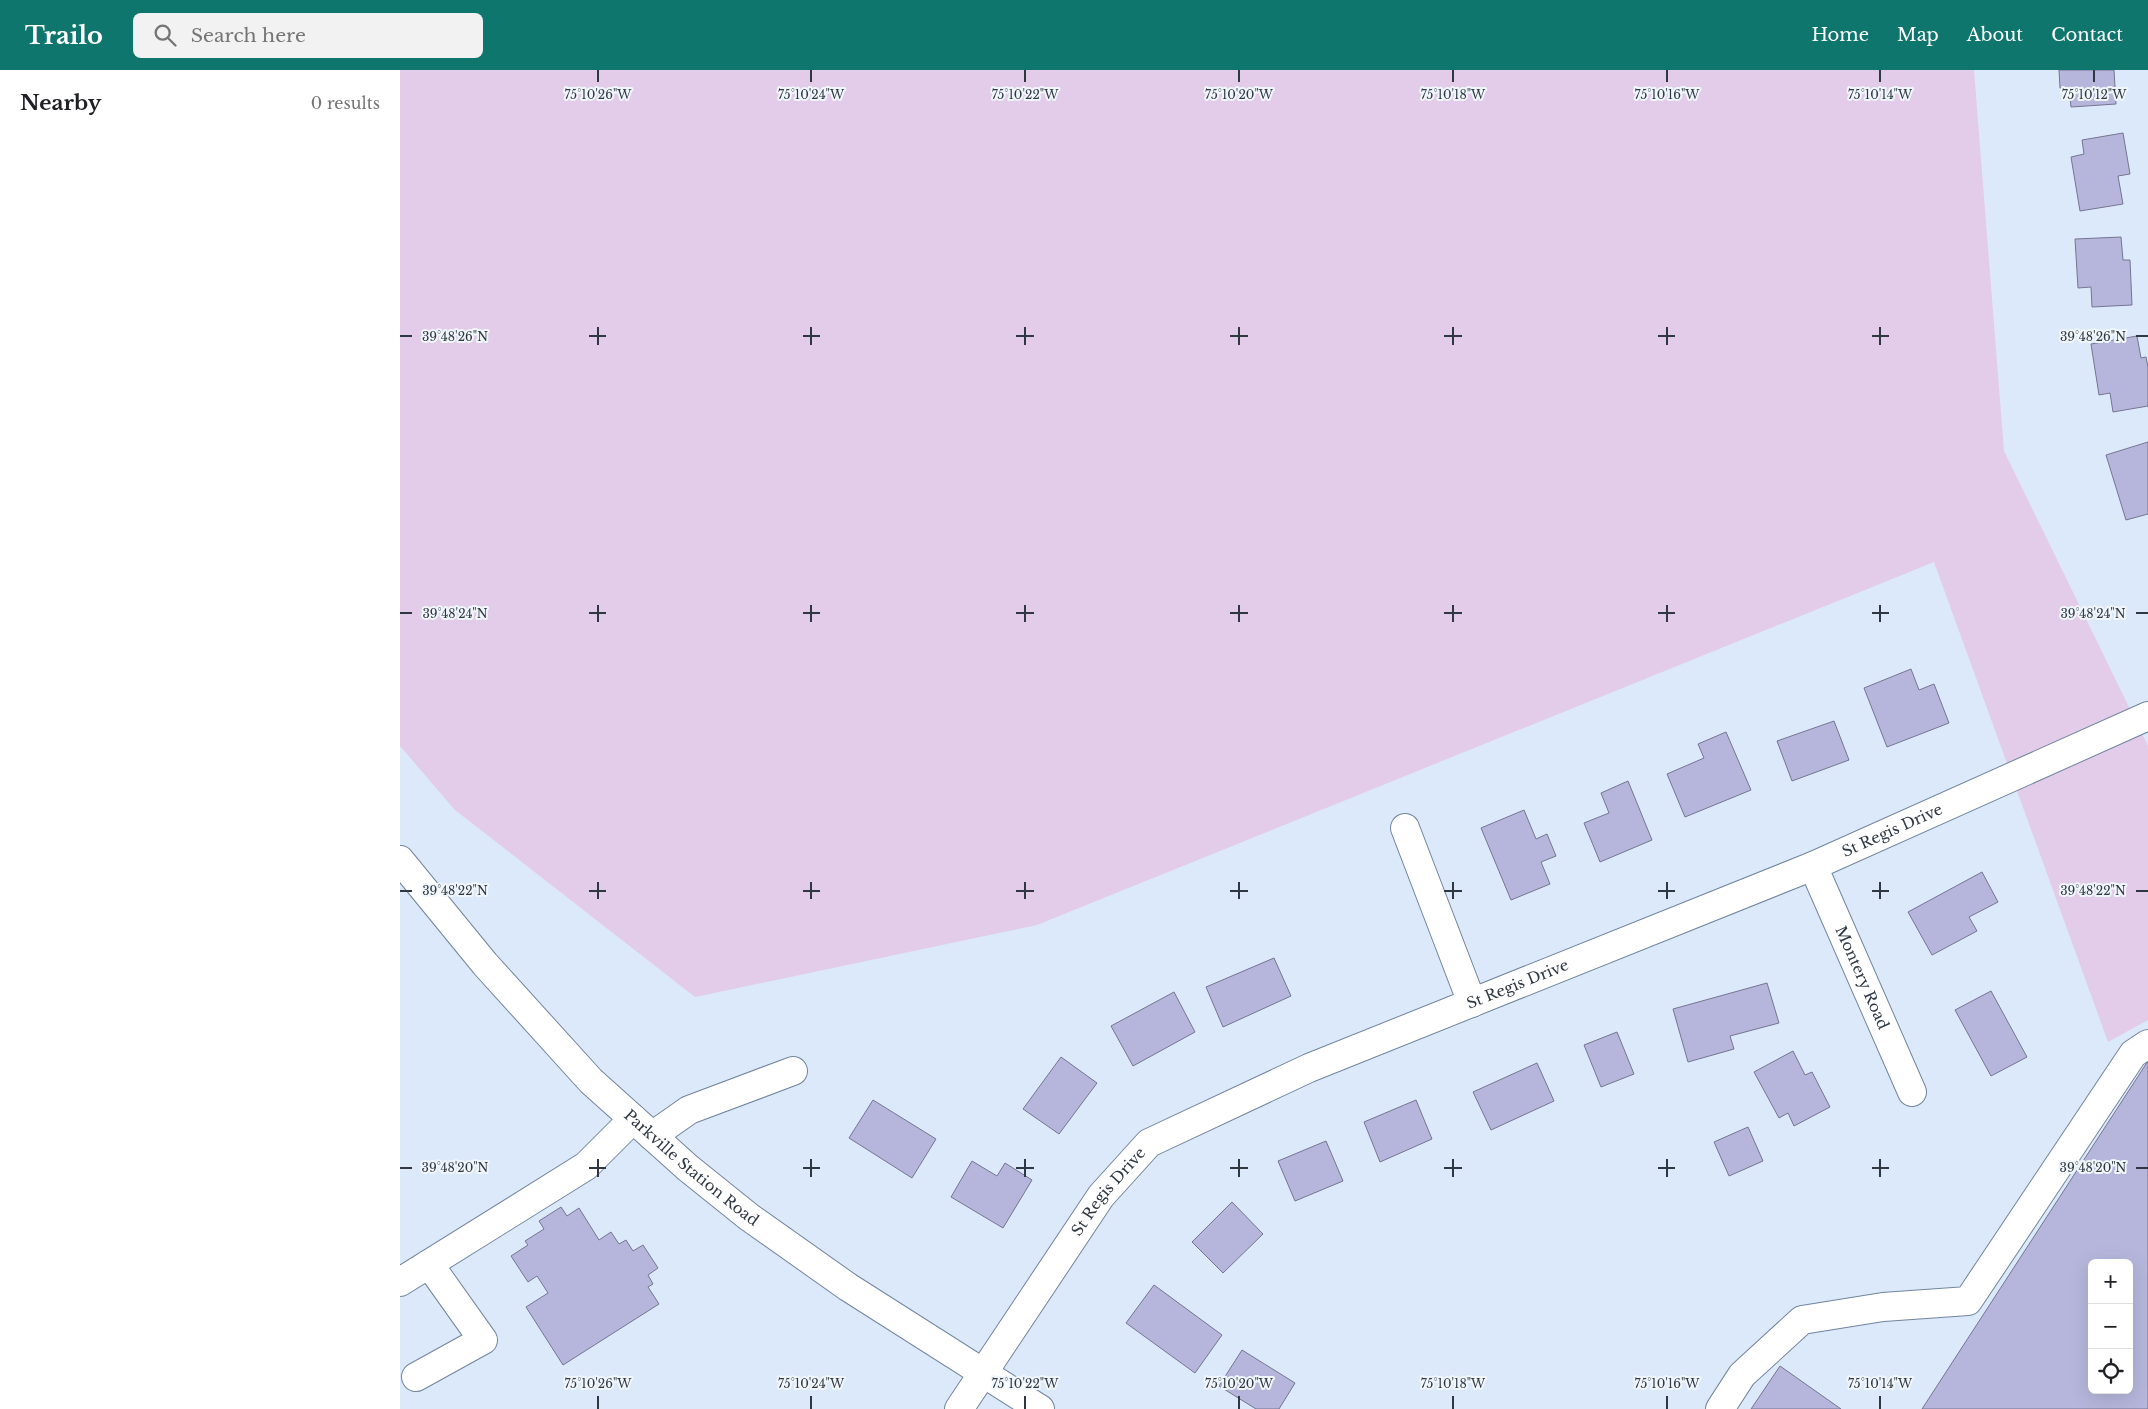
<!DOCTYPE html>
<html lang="en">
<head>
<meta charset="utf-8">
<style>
	:root { --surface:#fff; --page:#f2f2f2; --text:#202124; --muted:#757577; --line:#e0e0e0; --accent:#0f766e }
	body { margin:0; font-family:"Libre Baskerville",serif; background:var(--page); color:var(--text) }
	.controls { position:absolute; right:15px; bottom:15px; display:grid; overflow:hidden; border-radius:8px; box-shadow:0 5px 20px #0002 }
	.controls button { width:45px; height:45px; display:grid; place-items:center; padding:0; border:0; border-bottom:1px solid var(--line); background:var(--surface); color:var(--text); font:25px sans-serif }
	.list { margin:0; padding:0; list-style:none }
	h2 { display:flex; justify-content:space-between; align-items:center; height:65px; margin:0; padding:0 20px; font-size:21px }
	h2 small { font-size:16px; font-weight:400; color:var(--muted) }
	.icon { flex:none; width:28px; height:28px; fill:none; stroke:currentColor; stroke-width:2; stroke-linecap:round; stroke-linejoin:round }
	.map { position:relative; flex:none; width:1748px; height:1339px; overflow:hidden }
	header { display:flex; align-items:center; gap:30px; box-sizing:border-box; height:70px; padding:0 25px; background:var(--accent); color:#fff }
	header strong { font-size:24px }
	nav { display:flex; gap:28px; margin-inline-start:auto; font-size:18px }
	.search { width:350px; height:45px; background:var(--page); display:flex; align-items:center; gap:12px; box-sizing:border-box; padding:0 18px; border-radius:8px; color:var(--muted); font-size:19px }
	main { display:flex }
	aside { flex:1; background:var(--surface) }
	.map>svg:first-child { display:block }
	.green { fill:#e2cce9 }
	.building { fill:#b6b6dc; stroke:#757592; fill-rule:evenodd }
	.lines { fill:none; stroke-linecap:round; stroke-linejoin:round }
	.minor-casing { stroke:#71859e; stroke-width:30 }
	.major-casing { stroke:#71859e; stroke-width:30 }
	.minor { stroke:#fff; stroke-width:28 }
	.major { stroke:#fff; stroke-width:28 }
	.ticks { fill:none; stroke:#2f3842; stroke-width:2 }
	.labels { text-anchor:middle; stroke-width:4; stroke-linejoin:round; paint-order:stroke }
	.street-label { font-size:15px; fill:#2f3842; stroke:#f1f6fb }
	.ticks-label { font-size:12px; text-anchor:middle; fill:#2f3842; stroke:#f1f6fb; stroke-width:4; stroke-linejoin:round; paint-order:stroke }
</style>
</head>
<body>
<header>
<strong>Trailo</strong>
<div class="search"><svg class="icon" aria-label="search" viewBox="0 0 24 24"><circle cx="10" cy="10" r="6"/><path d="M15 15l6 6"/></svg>Search here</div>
<nav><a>Home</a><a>Map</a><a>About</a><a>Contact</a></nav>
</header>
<main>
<aside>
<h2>Nearby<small>0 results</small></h2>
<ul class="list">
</ul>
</aside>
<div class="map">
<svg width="1748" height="1339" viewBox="0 0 1748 1339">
	<rect width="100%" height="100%" fill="#dce9fa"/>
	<!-- green -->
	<path class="green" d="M0,0H1574L1604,381L1748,676V950L1708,972L1534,492L637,855L295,927L55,740L0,676Z"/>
	<!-- building -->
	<path class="building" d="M1659,0H1714L1716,34L1671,37L1669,18H1660Z
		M1723,63L1730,104L1718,106L1723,134L1680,141L1671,87L1684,84L1682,70Z
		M1721,167L1723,190H1730L1732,235L1692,237L1691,217L1678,218L1675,169Z
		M1737,266L1741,288L1746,287L1748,297V336L1713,342L1710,323L1699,325L1691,274Z
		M1748,372V444L1726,450L1706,385Z
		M1511,599L1519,620L1534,614L1549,653L1487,677L1464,618Z
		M1434,651L1449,690L1392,711L1377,671Z
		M1326,662L1351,720L1285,747L1267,704L1304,688L1298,674Z
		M1228,711L1252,770L1200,792L1184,753L1209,743L1201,723Z
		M1124,740L1136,769L1147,764L1156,786L1141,792L1150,814L1111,830L1081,758Z
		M1582,802L1598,832L1569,847L1577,861L1532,885L1508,842Z
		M874,888L891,926L823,957L806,917Z
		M1367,913L1379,953L1330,966L1334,979L1288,992L1273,939Z
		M1591,921L1627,987L1591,1006L1555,940Z
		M774,922L795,962L733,996L711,956Z
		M1217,962L1234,1004L1201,1017L1184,975Z
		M1393,981L1405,1005L1412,1002L1430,1037L1394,1056L1388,1043L1379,1048L1354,1002Z
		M661,987L697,1013L659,1064L623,1039Z
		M1748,991V1339H1522ZM1692,1193H1729V1320H1692Z
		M1137,993L1154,1031L1091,1060L1073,1022Z
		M473,1030L536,1069L512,1108L449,1068Z
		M1016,1030L1032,1069L980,1092L964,1052Z
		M1348,1057L1363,1091L1329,1106L1314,1072Z
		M926,1071L943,1111L895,1131L878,1091Z
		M572,1091L597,1106L605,1093L632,1110L603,1158L551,1127Z
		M832,1132L863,1164L823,1203L792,1172Z
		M161,1137L167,1146L179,1138L199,1170L211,1162L219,1174L226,1170L233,1181L243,1175L258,1198L248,1205L253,1214L248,1217L259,1234L163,1295L126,1237L148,1223L137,1206L128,1212L111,1186L128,1175L125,1171L144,1159L139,1151Z
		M754,1215L822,1265L795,1303L726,1253Z
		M842,1280L895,1313L879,1339H856L819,1316Z
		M1380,1296L1441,1339H1351Z"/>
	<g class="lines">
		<!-- minor casing -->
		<g class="minor-casing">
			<g id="minor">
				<path d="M1005,758L1072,933"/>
				<path id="s1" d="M1413,796L1512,1022"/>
				<path d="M252,1066L289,1040L393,1001"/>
				<path d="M0,1212L186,1096L233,1049"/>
				<path d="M16,1307L83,1270L29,1194"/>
				<path id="s2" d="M559,1339L701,1126L749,1073L909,998L1413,796L1748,646"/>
				<path d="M1320,1339L1342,1305L1402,1250L1483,1237L1568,1231L1733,984L1748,974"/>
			</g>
		</g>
		<!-- major casing -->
		<g class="major-casing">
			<g id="major">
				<path id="s3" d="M0,790L85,894L191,1011L288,1098L349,1147L448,1217L640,1339"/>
			</g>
		</g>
		<!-- minor -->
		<use href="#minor" class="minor"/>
		<!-- major -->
		<use href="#major" class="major"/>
	</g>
	<!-- ticks -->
	<path class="ticks" d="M198,0V12M411,0V12M625,0V12M839,0V12M1053,0V12M1267,0V12M1480,0V12M1694,0V12M198,257V275M411,257V275M625,257V275M839,257V275M1053,257V275M1267,257V275M1480,257V275M0,266H12M189,266H206M403,266H420M616,266H634M830,266H848M1044,266H1062M1258,266H1275M1472,266H1489M1736,266H1748M198,535V552M411,535V552M625,535V552M839,535V552M1053,535V552M1267,535V552M1480,535V552M0,543H12M189,543H206M403,543H420M616,543H634M830,543H848M1044,543H1062M1258,543H1275M1472,543H1489M1736,543H1748M198,812V829M411,812V829M625,812V829M839,812V829M1053,812V829M1267,812V829M1480,812V829M0,821H12M189,821H206M403,821H420M616,821H634M830,821H848M1044,821H1062M1258,821H1275M1472,821H1489M1736,821H1748M198,1089V1107M411,1089V1107M625,1089V1107M839,1089V1107M1053,1089V1107M1267,1089V1107M1480,1089V1107M0,1098H12M189,1098H206M403,1098H420M616,1098H634M830,1098H848M1044,1098H1062M1258,1098H1275M1472,1098H1489M1736,1098H1748M198,1326V1339M411,1326V1339M625,1326V1339M839,1326V1339M1053,1326V1339M1267,1326V1339M1480,1326V1339"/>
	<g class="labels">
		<!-- street labels -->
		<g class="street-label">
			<text dy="5" stroke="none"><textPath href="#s2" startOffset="1134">St Regis Drive</textPath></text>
			<text dy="5" stroke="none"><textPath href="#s1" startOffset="122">Montery Road</textPath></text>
			<text dy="5" stroke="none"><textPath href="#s2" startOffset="729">St Regis Drive</textPath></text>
			<text dy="5" stroke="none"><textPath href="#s3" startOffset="425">Parkville Station Road</textPath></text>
			<text dy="5" stroke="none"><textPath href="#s2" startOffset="264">St Regis Drive</textPath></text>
		</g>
	</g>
	<g class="ticks-label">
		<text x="198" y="29">75°10'26"W</text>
		<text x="411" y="29">75°10'24"W</text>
		<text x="625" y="29">75°10'22"W</text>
		<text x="839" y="29">75°10'20"W</text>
		<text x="1053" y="29">75°10'18"W</text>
		<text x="1267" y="29">75°10'16"W</text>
		<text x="1480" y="29">75°10'14"W</text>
		<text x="1694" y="29">75°10'12"W</text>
		<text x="55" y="271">39°48'26"N</text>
		<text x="1693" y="271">39°48'26"N</text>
		<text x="55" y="548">39°48'24"N</text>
		<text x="1693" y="548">39°48'24"N</text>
		<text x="55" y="825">39°48'22"N</text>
		<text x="1693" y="825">39°48'22"N</text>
		<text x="55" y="1102">39°48'20"N</text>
		<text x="1693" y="1102">39°48'20"N</text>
		<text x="198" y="1318">75°10'26"W</text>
		<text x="411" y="1318">75°10'24"W</text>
		<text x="625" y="1318">75°10'22"W</text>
		<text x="839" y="1318">75°10'20"W</text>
		<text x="1053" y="1318">75°10'18"W</text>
		<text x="1267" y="1318">75°10'16"W</text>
		<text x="1480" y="1318">75°10'14"W</text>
	</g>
</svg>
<div class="controls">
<button>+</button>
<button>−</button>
<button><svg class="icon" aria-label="locate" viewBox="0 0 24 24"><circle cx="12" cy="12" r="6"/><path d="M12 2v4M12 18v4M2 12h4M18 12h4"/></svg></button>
</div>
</div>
</main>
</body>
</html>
